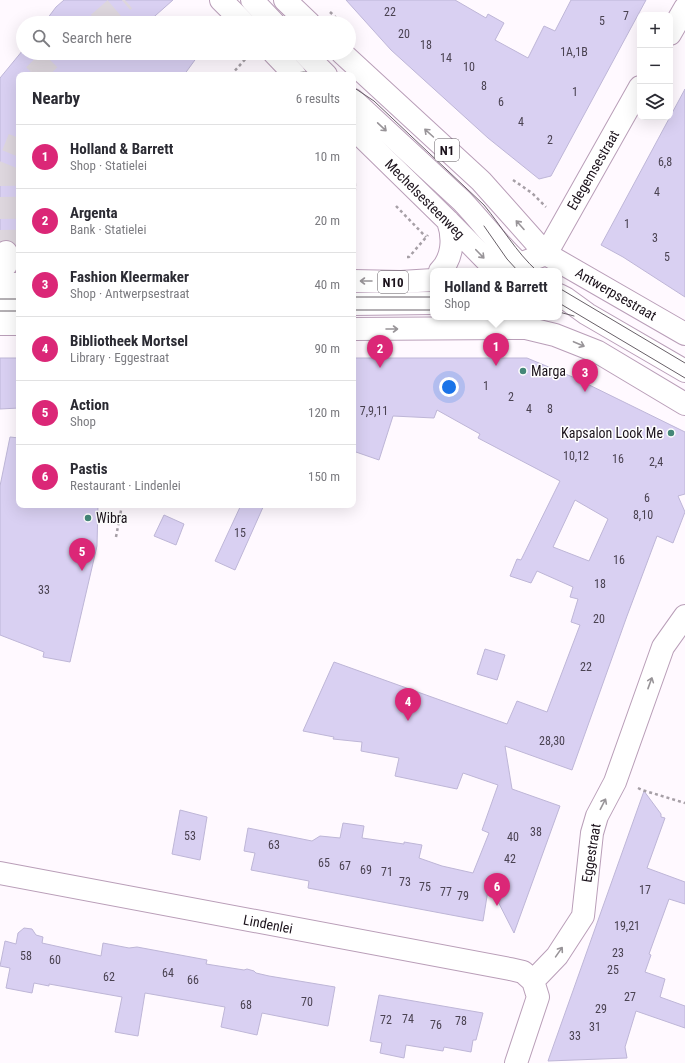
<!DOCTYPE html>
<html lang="en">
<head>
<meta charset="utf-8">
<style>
	:root { --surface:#fff; --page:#f2f2f3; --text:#2b2b33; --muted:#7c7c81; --line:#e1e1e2; --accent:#db2777 }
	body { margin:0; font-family:"Roboto Condensed",sans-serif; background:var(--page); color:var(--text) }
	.controls { position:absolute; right:12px; top:12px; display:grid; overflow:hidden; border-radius:8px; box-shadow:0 4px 16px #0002 }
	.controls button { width:36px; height:36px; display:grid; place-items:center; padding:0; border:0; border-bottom:1px solid var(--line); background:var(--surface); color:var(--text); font:20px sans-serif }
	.you { position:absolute; left:449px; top:387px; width:14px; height:14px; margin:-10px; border:3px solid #fff; border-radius:50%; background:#1a73e8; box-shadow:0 0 0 6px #1a73e833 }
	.badge { display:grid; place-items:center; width:26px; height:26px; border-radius:50%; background:var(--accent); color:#fff; font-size:13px; font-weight:700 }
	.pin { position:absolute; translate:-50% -33px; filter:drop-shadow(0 1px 2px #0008) }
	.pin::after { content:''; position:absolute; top:21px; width:14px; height:12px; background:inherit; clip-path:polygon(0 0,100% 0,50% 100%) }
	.popup { position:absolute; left:430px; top:268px; width:132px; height:52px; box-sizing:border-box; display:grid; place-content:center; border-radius:8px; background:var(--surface); filter:drop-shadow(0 1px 3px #0005); font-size:13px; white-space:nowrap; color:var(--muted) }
	.popup b { font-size:15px; color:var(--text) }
	.popup::after { content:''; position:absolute; left:50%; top:100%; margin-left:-8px; border:8px solid transparent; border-top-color:var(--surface) }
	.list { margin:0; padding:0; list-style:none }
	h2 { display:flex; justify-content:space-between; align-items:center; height:52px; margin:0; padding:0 16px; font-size:17px }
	h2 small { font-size:13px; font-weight:400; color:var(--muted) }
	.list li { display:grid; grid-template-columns:26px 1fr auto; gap:12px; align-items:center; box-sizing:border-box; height:64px; padding:0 16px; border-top:1px solid var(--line) }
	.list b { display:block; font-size:15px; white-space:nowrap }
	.list p { margin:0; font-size:13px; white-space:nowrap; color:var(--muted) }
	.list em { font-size:13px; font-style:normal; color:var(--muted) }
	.icon { flex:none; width:22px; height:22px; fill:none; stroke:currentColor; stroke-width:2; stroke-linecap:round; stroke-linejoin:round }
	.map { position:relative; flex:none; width:685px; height:1063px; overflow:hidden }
	.search { position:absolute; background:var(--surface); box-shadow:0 4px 16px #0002; left:16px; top:16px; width:340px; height:44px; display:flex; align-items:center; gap:10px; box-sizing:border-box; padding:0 14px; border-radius:22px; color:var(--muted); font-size:15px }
	.panel { position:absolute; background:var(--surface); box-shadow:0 4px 16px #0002; left:16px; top:72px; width:340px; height:436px; border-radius:8px }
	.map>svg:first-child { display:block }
	.building { fill:#d9d0f2; stroke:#beb6d7; fill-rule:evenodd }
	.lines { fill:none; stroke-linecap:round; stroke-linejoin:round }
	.minor-tunnel { stroke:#ddd6dd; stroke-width:22; stroke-dasharray:22 11; stroke-linecap:butt }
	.minor-casing { stroke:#b99eb8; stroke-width:24 }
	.major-casing { stroke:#b99eb8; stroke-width:24 }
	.path { stroke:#a69fa6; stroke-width:2.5; stroke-dasharray:3 3; stroke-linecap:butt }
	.minor { stroke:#fff; stroke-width:22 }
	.major { stroke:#fff; stroke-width:22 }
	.tram { stroke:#686068; stroke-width:1 }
	.oneway { stroke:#989498 }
	.poi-dot { fill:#448778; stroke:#fff; stroke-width:1.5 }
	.labels { text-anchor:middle; stroke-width:3; stroke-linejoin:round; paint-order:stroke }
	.number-label { font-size:12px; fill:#4a4251 }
	.shield { fill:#fff; stroke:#5f595f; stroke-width:1 }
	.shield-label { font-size:13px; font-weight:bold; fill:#1b121b }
	.street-label { font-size:14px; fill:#1b121b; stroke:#fff }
	.poi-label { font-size:14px; fill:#1b121b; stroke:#fff; text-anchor:start }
</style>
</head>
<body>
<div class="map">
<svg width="685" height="1063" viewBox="0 0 685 1063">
	<rect width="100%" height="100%" fill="#fff9ff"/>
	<!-- building -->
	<path class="building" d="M64,0H173L147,23H44L56,7Z
		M346,0H455L486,18L488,14L504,23L495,40L528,58L544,26L555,31L571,0H646L551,176L539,179L488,138L391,50Z
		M23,50V53H200L184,75H19V252L17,245L13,241L6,240L0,241V78Z
		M685,89V297L623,257L601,245Z
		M0,358H19V408L0,409Z
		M353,358H527L575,378L685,432V494L678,496L685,512L673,543L657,536L627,616L572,770L505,746L512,789L560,806L514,933L489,884L483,921L308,888L309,881L251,870L255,853L244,851L248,828L312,841L320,836L340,838L343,823L364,826L362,838L404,844V842L422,845L419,858L442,866L473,873L489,833L482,830L498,785L463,773L457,789L395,776L399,758L361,751L362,742L333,739L334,737L303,731L334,662L507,724L517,701L547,712L580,625L571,622L578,599L570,597L573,587L537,571L531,583L510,576L517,559L521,560L560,481L478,438L480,434L437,410L434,418L393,416L379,460L353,451ZM575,500L608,519L589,561L553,547Z
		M10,437L19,438V505H98L97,546L70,662L43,657L44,652L0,635V486Z
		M241,505H264L235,570L215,561Z
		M164,515L184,524L176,545L154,536Z
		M485,649L505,655L497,680L477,674Z
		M644,791L661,814V817L665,818L647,868L685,882V904L669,899L649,954L651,955L645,972L665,979L660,997L685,1006V1028L636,1011L625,1047L627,1058L548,1061Z
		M180,810L207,817L200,860L172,854Z
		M24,928L32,929L36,935L43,937L42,943L101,956L103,943L129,948L137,947L207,960L206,964L244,970L247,969L254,971L256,973L269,976L335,987L328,1026L262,1013L257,1035L221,1027L225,1007L145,993L138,1036L115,1032L122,997L49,984V986L34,983L32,993L6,988L10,968L0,966L5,941L16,944L18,933Z
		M379,995L483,1013L476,1040H473L471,1052L444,1047L443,1051L406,1045L404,1058L380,1053L382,1043L370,1041Z"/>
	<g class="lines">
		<!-- minor-tunnel -->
		<path class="minor-tunnel" d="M98,23L125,0
			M34,75L56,53
			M6,252L5,173L19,138"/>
		<!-- minor casing -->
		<g class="minor-casing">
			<path id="minor" d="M252,0L274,23
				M670,34L685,8
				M304,53L326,75
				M353,100L462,201C484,224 502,250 527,271
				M6,252V265
				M546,254L640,87
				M559,295L565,298L587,314L685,371
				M0,304H19
				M353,304L433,303
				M0,873L510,969L523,972L533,981
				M533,981L557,956L583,916L592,833L597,816L615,782L663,647L685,616
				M516,1063L538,997L533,981"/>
		</g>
		<!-- major casing -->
		<g class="major-casing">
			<path id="major" d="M221,0L244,23
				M285,0L309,23
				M274,53L295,75
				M342,53L481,181L546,254L685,334
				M353,128L448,221L497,271
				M440,271C453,258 454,238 448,221
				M501,271L546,254
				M353,281L401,282L433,280
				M0,284H19
				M0,324H19
				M353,329L526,328L555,335L598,352L685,404"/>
		</g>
		<!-- path -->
		<path class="path" d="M330,12L342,23
			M246,53L251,58
			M231,75L248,56
			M513,180L532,193L546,207
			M396,206L426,237
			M353,210L355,188L354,163
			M407,257H409L428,235
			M116,537L122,505
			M638,788L642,790L685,803"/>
		<!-- minor -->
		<use href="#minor" class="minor"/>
		<!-- major -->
		<use href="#major" class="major"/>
		<!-- tram -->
		<path class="tram" d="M278,75L304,72L322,75
			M353,87L374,101L484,205C502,227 516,252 537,271
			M484,226L507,259L518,271
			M559,288L685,363
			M353,297H433
			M0,299H19
			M559,303L685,378
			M353,310H433
			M0,311H19
			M559,312L574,316"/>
	</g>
	<!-- one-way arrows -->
	<defs><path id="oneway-shaft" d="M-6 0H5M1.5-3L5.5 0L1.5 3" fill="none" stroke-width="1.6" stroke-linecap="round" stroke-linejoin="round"/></defs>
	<g class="oneway">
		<use href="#oneway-shaft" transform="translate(382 127) rotate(43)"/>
		<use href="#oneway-shaft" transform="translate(429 133) rotate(-138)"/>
		<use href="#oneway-shaft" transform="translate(520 225) rotate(-132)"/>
		<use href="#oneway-shaft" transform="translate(480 254) rotate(46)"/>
		<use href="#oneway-shaft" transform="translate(366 281) rotate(-180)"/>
		<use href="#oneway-shaft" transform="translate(392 329)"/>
		<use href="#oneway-shaft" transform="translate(579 344) rotate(23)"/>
		<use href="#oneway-shaft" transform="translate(650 683) rotate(-70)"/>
		<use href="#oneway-shaft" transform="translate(603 804) rotate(-63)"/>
		<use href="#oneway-shaft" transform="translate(559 952) rotate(-55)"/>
	</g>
	<!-- markers -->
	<g class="poi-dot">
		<circle cx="523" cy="371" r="4"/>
		<circle cx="671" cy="433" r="4"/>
		<circle cx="88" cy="518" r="4"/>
	</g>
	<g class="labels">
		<!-- number labels -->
		<g class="number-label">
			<text x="390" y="16">22</text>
			<text x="626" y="20">7</text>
			<text x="602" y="25">5</text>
			<text x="404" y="38">20</text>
			<text x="426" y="49">18</text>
			<text x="574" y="56">1A,1B</text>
			<text x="446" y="62">14</text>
			<text x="469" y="71">10</text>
			<text x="484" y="90">8</text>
			<text x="575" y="96">1</text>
			<text x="501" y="106">6</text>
			<text x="521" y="126">4</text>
			<text x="550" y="144">2</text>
			<text x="665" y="166">6,8</text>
			<text x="657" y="196">4</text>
			<text x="627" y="228">1</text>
			<text x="655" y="242">3</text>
			<text x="667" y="261">5</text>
			<text x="486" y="390">1</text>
			<text x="511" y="401">2</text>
			<text x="529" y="413">4</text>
			<text x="550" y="413">8</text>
			<text x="374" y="415">7,9,11</text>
			<text x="576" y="460">10,12</text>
			<text x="618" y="463">16</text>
			<text x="656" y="466">2,4</text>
			<text x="647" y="502">6</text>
			<text x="643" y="519">8,10</text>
			<text x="240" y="537">15</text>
			<text x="619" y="564">16</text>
			<text x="600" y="588">18</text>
			<text x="44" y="594">33</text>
			<text x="599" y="623">20</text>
			<text x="586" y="671">22</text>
			<text x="552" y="745">28,30</text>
			<text x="536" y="836">38</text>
			<text x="190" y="840">53</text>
			<text x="513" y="841">40</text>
			<text x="274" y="849">63</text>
			<text x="510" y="863">42</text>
			<text x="324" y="867">65</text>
			<text x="345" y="870">67</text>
			<text x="366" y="874">69</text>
			<text x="387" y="876">71</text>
			<text x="405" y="886">73</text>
			<text x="425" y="891">75</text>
			<text x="645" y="894">17</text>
			<text x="446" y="896">77</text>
			<text x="463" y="900">79</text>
			<text x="627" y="930">19,21</text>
			<text x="618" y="957">23</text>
			<text x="26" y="960">58</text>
			<text x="55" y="964">60</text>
			<text x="613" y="974">25</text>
			<text x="168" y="977">64</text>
			<text x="109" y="981">62</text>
			<text x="193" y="984">66</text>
			<text x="630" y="1001">27</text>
			<text x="307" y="1006">70</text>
			<text x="246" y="1009">68</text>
			<text x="601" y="1013">29</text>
			<text x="408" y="1023">74</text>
			<text x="386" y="1024">72</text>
			<text x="461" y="1025">78</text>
			<text x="436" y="1029">76</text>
			<text x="595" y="1031">31</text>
			<text x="575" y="1040">33</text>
		</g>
		<!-- shield labels -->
		<g class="shield">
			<rect x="435" y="139" width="24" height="22" rx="3"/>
			<rect x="378" y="271" width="30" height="22" rx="3"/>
		</g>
		<g class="shield-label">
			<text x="447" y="155">N1</text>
			<text x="393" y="287">N10</text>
		</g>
		<!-- street labels -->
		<g class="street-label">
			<text transform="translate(593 170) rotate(-60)" y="5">Edegemsestraat</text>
			<text transform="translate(425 199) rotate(45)" y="5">Mechelsesteenweg</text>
			<text transform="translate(616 294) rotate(30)" y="5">Antwerpsestraat</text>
			<text transform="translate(591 853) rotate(-81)" y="5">Eggestraat</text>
			<text transform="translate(268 924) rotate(11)" y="5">Lindenlei</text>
		</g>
		<!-- poi labels -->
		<g class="poi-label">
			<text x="531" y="376">Marga</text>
			<text x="663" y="438" text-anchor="end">Kapsalon Look Me</text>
			<text x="96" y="523">Wibra</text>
		</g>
	</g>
</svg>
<div class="controls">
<button>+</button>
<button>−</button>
<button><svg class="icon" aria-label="layers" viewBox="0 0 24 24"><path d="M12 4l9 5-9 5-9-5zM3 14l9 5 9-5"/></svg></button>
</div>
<div class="you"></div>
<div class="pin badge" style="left:496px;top:366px">1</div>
<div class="popup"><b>Holland &amp; Barrett</b>Shop</div>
<div class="pin badge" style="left:380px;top:368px">2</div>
<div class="pin badge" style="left:585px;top:392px">3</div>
<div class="pin badge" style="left:408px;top:721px">4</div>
<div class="pin badge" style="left:82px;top:571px">5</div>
<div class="pin badge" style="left:497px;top:906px">6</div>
<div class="search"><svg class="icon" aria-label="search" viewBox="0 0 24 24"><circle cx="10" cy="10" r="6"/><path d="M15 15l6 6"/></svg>Search here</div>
<section class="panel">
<h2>Nearby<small>6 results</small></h2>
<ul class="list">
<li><span class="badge">1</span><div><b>Holland &amp; Barrett</b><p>Shop · Statielei</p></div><em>10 m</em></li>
<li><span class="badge">2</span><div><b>Argenta</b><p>Bank · Statielei</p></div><em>20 m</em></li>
<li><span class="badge">3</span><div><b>Fashion Kleermaker</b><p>Shop · Antwerpsestraat</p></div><em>40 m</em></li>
<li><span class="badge">4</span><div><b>Bibliotheek Mortsel</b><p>Library · Eggestraat</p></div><em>90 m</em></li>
<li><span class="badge">5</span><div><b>Action</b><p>Shop</p></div><em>120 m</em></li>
<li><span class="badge">6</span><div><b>Pastis</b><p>Restaurant · Lindenlei</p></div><em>150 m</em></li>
</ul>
</section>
</div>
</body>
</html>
